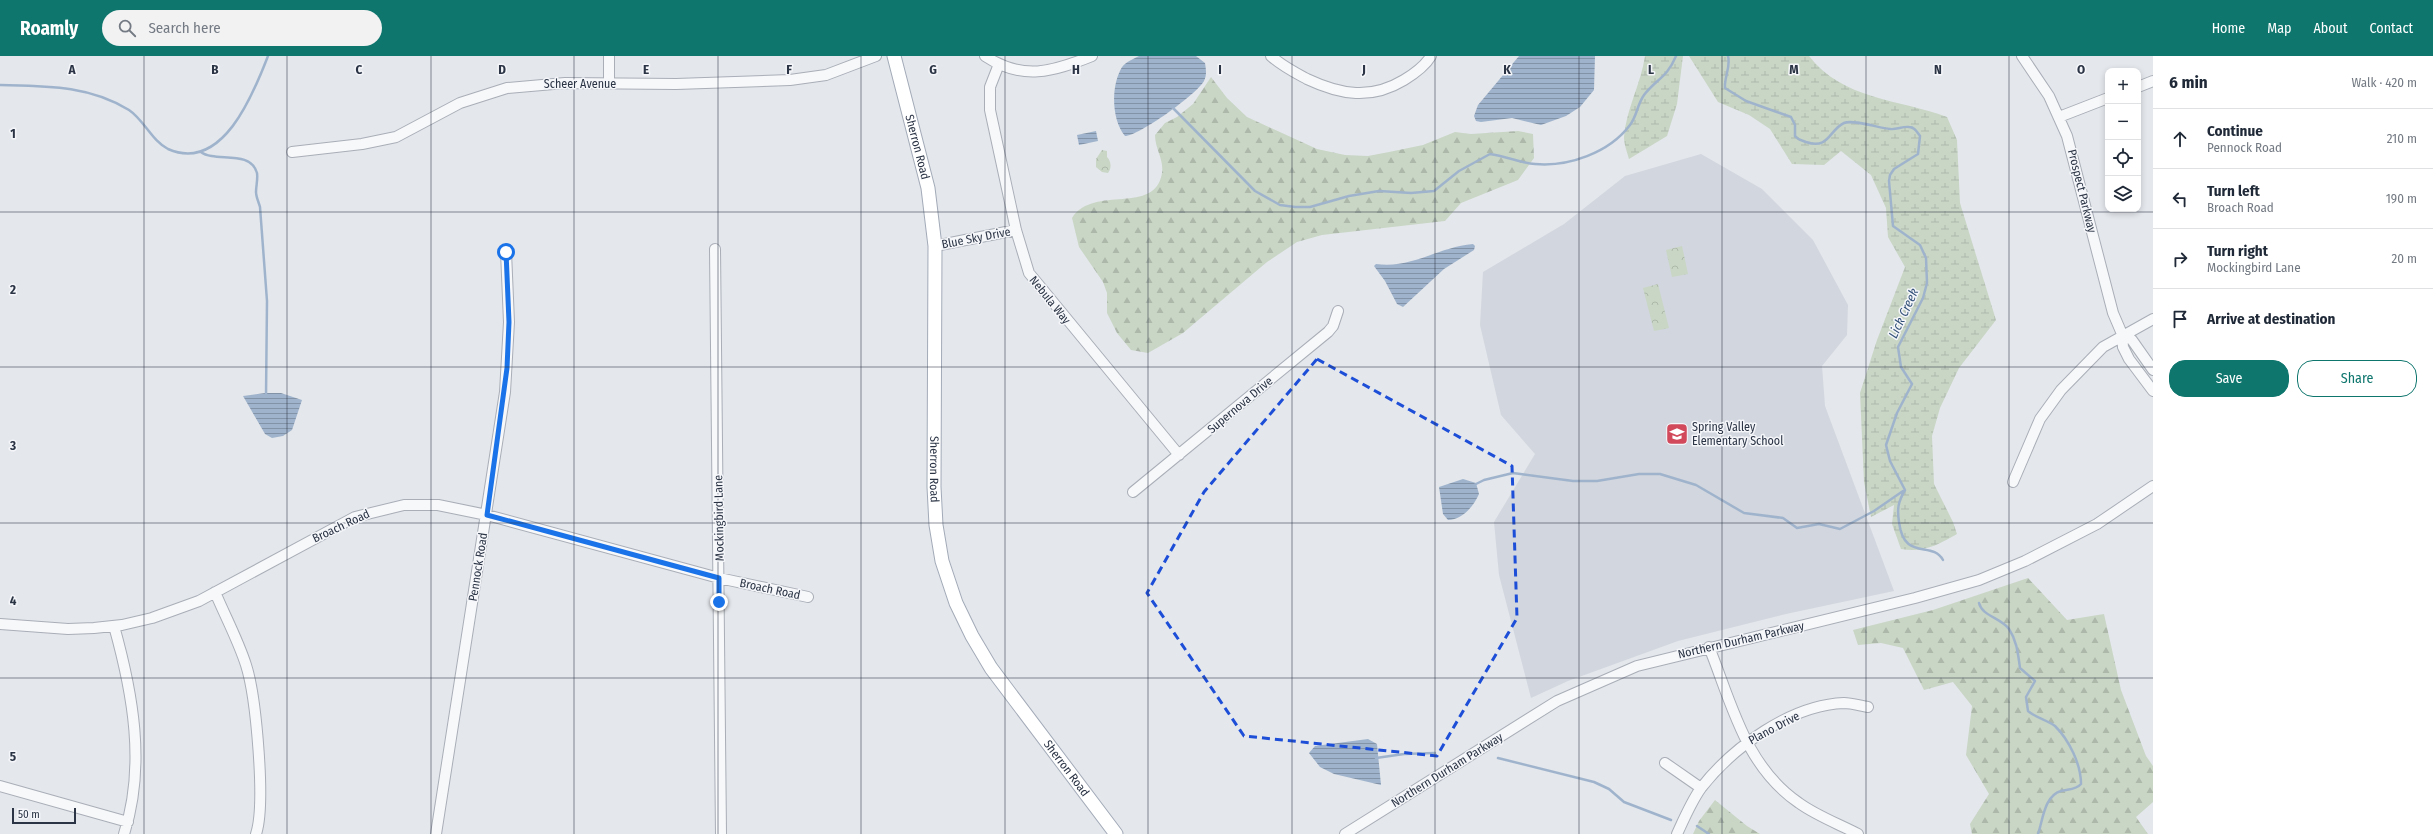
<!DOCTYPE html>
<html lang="en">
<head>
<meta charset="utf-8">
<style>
	:root { --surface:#fff; --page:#f2f2f3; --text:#1f2937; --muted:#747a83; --line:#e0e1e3; --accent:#0f766e }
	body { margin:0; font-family:"Fira Sans Condensed",sans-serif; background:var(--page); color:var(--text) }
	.controls { position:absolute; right:12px; top:12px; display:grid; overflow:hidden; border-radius:8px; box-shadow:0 2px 6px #0003 }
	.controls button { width:36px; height:36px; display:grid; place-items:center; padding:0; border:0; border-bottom:1px solid var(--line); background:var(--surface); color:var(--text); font:20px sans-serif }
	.scale { position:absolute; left:12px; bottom:10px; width:64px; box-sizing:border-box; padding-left:4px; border:2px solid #2b3445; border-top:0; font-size:11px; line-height:14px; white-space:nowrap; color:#2b3445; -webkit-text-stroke:3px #f4f6f9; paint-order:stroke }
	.stop { position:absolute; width:12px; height:12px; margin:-9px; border:3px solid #1a73e8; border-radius:50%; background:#fff }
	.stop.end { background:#1a73e8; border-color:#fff; box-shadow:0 1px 4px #0008 }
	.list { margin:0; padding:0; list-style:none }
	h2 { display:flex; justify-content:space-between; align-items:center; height:52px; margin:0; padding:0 16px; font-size:17px }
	h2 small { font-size:13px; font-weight:400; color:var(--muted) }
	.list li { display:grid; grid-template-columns:26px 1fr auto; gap:12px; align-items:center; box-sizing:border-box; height:60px; padding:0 16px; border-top:1px solid var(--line) }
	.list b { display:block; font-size:15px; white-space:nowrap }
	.list p { margin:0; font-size:13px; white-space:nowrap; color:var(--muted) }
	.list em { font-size:13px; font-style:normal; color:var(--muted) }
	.actions { display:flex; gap:8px; padding:12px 16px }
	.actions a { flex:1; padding:9px 0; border:1px solid var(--accent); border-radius:16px; text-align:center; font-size:14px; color:var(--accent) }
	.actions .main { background:var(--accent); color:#fff }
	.icon { flex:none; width:22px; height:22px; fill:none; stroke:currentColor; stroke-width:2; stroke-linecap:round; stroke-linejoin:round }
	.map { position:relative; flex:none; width:2153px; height:778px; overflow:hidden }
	header { display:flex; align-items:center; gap:24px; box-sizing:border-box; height:56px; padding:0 20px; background:var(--accent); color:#fff }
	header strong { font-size:19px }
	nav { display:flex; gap:22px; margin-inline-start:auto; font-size:14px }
	.search { width:280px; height:36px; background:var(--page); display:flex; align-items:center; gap:10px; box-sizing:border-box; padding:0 14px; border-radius:22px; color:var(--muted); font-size:15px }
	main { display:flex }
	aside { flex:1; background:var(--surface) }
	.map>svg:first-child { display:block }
	.built { fill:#d2d6de }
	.forest { fill:url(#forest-firs) }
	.wetland { fill:url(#wetland-marsh) }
	.park { fill:url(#park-crowns) }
	.water { fill:url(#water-rules) }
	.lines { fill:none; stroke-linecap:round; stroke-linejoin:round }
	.stream { stroke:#9fb4cc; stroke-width:2.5 }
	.minor-casing { stroke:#a9aeb7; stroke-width:12 }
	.major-casing { stroke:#a3abb8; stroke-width:15 }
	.minor { stroke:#f7f8fa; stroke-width:10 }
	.major { stroke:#fff; stroke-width:13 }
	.route { stroke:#1a73e8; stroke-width:5 }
	.marked { fill:none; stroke:#1d4ed8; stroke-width:3; stroke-dasharray:8 5; stroke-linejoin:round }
	.grid { fill:none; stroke:#2b3445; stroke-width:1; stroke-opacity:0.55 }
	.labels { text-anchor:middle; stroke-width:3; stroke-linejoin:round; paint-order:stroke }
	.street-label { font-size:12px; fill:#2b3445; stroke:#f4f6f9 }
	.poi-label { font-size:12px; fill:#2b3445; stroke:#f4f6f9; text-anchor:start }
	.water-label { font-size:13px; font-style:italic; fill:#34527a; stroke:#f4f6f9 }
	.grid-label { font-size:13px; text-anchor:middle; font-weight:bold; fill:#2b3445; stroke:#f4f6f9; stroke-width:3; stroke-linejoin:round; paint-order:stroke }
</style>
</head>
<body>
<header>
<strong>Roamly</strong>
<div class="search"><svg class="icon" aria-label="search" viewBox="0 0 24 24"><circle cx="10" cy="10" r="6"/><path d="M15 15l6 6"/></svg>Search here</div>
<nav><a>Home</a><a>Map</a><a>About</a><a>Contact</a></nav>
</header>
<main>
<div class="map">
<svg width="2153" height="778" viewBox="0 0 2153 778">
	<defs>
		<pattern id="forest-firs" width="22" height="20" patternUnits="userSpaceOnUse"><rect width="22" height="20" fill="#c9d6c5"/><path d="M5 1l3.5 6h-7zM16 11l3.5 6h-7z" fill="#adb8ab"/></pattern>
		<pattern id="wetland-marsh" width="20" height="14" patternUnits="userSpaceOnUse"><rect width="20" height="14" fill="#c9d6c5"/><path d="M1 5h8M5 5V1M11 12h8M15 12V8" fill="none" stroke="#adb8ab"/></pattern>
		<pattern id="park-crowns" width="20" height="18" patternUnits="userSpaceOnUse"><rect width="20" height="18" fill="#c9d6c5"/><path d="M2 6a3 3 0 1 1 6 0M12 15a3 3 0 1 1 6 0" fill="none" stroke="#adb8ab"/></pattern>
		<pattern id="water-rules" width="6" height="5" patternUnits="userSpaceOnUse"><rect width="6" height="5" fill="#9fb4cc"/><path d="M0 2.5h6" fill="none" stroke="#8293a7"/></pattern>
	</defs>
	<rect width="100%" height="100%" fill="#e4e7ec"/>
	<!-- built -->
	<path class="built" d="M1701,98L1762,133L1813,184L1848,249L1847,279L1822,310L1825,350L1894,535L1786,558L1678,585L1568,625L1531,642L1499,519L1494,466L1535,398L1501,359L1480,269L1483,216L1564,168L1625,120Z"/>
	<!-- forest -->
	<path class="forest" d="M1211,21L1227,42L1247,61L1317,93L1345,99L1368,100L1389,96L1423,89L1455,76L1471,78L1518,75L1533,78L1534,102L1518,124L1461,147L1445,165L1322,179L1297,186L1267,206L1183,277L1148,297L1131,294L1117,277L1107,257V237L1103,226L1079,191L1072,162C1094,128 1155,160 1162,117C1164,103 1155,93 1155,79L1165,67L1177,61L1193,48Z
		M2028,522L2067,564L2104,558L2121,634L2146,700L2153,710V746L2136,761L2148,778H1972L1970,768L1989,738L1966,699L1972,650L1953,626L1924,634L1903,592L1881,587L1858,589L1853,574L1933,554Z
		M1715,744L1747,770L1760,778H1693L1699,765Z"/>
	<!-- wetland -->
	<path class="wetland" d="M1645,0H1683L1677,48L1667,80L1629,103C1627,96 1624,88 1624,81C1626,53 1641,28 1645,0Z
		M1689,0H1809C1843,44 1899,43 1947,61L1957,84L1960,147L1996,264L1959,312L1940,352L1932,380L1934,428L1953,466L1957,478C1938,489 1923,497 1901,493L1892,468L1894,449L1871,461L1864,426L1860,337L1877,284L1905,211L1888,181L1886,152L1871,119L1841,95L1824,109L1792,108L1770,73L1749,59L1718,46Z"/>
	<!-- park -->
	<path class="park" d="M1102,94L1107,95V101C1111,105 1112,112 1108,117L1102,116L1096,111V103Z
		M1682,190L1688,218L1672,221L1666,194Z
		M1658,228L1669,272L1654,275L1643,232Z"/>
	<!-- water -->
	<path class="water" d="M1139,0H1196L1205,7C1206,13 1207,19 1204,25C1197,38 1139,80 1125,80C1112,65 1111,33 1120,15C1123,7 1131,4 1139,0Z
		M1519,0H1595L1594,34L1580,51L1566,60L1541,69L1512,62L1481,66L1476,65L1474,60L1478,49Z
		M1096,75L1098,85L1079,89L1077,79Z
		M1473,188L1475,190L1474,194L1444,213L1403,251L1397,248L1385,225L1374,210L1376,208C1412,213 1438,191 1473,188Z
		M265,337H281L302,344L292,374L283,380L272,382L265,378L243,340Z
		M1463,423L1476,427L1479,438C1474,450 1462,464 1448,464L1443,458L1439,431Z
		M1368,683L1377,688L1381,729L1334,718L1320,711L1309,697L1315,690Z"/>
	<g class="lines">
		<!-- stream -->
		<path class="stream" d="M1728,0C1731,11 1724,21 1725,32L1746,45L1791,61L1795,69V80C1798,84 1801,84 1806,86C1829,94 1829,74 1844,67C1853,63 1879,72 1890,73C1896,74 1903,70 1909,71C1915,71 1917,76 1920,80L1918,98L1894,113L1890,119L1889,125L1893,170L1920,189L1926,202L1927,227L1923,242L1898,291L1901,311L1912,328L1897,357L1886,389L1890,405L1905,434C1898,446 1897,453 1899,466C1904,506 1932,484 1943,504
			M0,29C45,30 89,29 129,54C144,64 152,85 168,93C222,117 253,39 268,0
			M1172,51L1255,135L1280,149L1295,151H1310L1349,140L1379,135L1411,137L1434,135L1459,115L1490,98C1506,100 1520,107 1535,108C1568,111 1609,97 1630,69C1637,60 1637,49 1644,39C1656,23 1667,22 1676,0
			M201,96C215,107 250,93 257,117C258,123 256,130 256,136C256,141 259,147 260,151L267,245L266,340
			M1474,429L1484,424L1513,417L1573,425H1597L1639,418H1660L1696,429L1744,457L1783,462L1797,472L1819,468L1840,473L1874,455L1903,435
			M1979,547C1982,560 2001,562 2009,573C2017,585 2018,598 2020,612L2035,625L2026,641L2028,655C2036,662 2047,664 2055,670C2069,684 2081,708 2081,728C2076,734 2068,733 2061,735C2044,740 2043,764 2038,778
			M1376,702L1404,698L1435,697
			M1498,702L1594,726L1609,733L1624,746L1671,764
			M1697,770L1709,778"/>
		<!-- minor casing -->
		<g class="minor-casing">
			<path id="minor" d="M609,0V27
				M985,0C1023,25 1052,16 1092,0
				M1271,0C1282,10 1294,16 1307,23C1341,39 1371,44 1404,24C1414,18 1425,10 1431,0
				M2022,0L2049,40L2067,80L2113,257L2122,278L2123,291L2129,303L2153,335
				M999,8L990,31V54L1016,174L1029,217L1179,399
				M2138,31L2153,25
				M2059,61L2108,42
				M292,96L362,88L396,81L460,47L507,32L565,27L676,28L790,24L826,19L876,0
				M935,190L1016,174
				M715,193L721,778
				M2122,278L2132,284L2153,314
				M2013,426L2040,363L2061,334L2103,291L2153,263
				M1133,436L1328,276L1333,270L1338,255
				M215,536C225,560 238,584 246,609C256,640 266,748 256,778
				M0,568L68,573L94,572L122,569L152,562L199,545L355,461L404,449H438L487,459L719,522L808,541
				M114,570C133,638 146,710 124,778
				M1709,591C1732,648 1745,710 1799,747C1817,760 1839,768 1858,778
				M1665,707L1701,732
				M0,730L128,766
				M436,778L505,336L509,266L506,196
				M1345,778L1557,645L1637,610L1915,542L1979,524L2025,505L2097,468L2153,430
				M1677,778C1684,763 1691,746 1701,732C1733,691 1791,649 1844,647C1852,647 1861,650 1868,651"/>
		</g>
		<!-- major casing -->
		<g class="major-casing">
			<g id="major">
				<path id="s1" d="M894,0L928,132L935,190L934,431L936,469L942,505L956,547L972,580L991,612L1116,778"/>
			</g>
		</g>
		<!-- minor -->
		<use href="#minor" class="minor"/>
		<!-- major -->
		<use href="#major" class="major"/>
	</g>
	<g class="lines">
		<!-- route -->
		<path class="route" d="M506,196L509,266L507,312L487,459L719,522V546"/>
	</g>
	<!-- marked area -->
	<path class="marked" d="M1317,303L1512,410L1517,562L1437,700L1244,680L1147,537L1204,436Z"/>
	<!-- grid -->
	<path class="grid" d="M144,0V778M287,0V778M431,0V778M574,0V778M718,0V778M861,0V778M1005,0V778M1148,0V778M1292,0V778M1435,0V778M1579,0V778M1722,0V778M1866,0V778M2009,0V778M0,156H2153M0,311H2153M0,467H2153M0,622H2153"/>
	<!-- icons -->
	<defs>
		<g id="school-square" transform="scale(1.15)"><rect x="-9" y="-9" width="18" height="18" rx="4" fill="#d1495b" stroke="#f4f6f9"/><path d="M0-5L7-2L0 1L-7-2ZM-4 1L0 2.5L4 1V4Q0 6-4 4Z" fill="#fff"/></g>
	</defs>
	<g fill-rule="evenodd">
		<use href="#school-square" x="1677" y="378"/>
	</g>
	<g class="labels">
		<!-- street labels -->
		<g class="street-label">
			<text x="580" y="32">Scheer Avenue</text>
			<text dy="4" stroke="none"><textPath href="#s1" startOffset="94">Sherron Road</textPath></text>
			<text transform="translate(2082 135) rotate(76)" y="4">Prospect Parkway</text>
			<text transform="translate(976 182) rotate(-11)" y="4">Blue Sky Drive</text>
			<text transform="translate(1050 244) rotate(51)" y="4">Nebula Way</text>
			<text transform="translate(1240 349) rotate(-40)" y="4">Supernova Drive</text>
			<text dy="4" stroke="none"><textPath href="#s1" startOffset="418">Sherron Road</textPath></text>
			<text transform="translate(719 462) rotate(-91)" y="4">Mockingbird Lane</text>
			<text transform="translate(341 470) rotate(-25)" y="4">Broach Road</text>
			<text transform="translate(478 511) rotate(-81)" y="4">Pennock Road</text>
			<text transform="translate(770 533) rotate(12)" y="4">Broach Road</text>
			<text transform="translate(1741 584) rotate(-13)" y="4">Northern Durham Parkway</text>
			<text transform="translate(1774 672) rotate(-28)" y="4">Plano Drive</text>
			<text dy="4" stroke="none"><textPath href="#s1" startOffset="754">Sherron Road</textPath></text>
			<text transform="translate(1447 714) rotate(-32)" y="4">Northern Durham Parkway</text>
		</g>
		<!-- poi labels -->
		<g class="poi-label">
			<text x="1692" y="375">Spring Valley<tspan x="1692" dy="14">Elementary School</tspan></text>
		</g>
		<!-- water labels -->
		<g class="water-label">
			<text transform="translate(1903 257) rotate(-65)" y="5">Lick Creek</text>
		</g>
	</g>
	<g class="grid-label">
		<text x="72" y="18">A</text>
		<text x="215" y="18">B</text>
		<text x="359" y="18">C</text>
		<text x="502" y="18">D</text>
		<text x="646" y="18">E</text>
		<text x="789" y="18">F</text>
		<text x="933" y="18">G</text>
		<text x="1076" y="18">H</text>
		<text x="1220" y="18">I</text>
		<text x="1364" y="18">J</text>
		<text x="1507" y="18">K</text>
		<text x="1651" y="18">L</text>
		<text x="1794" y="18">M</text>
		<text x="1938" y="18">N</text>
		<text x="2081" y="18">O</text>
		<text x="13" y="82">1</text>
		<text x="13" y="238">2</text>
		<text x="13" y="394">3</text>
		<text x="13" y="549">4</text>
		<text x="13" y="705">5</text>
	</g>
</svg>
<div class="controls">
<button>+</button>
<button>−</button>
<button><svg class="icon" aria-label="locate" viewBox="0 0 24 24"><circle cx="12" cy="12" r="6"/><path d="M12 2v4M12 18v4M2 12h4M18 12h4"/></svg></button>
<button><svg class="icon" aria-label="layers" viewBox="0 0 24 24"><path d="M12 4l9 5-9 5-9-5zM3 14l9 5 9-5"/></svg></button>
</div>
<div class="scale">50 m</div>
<div class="stop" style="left:506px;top:196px"></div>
<div class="stop end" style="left:719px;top:546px"></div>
</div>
<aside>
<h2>6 min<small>Walk · 420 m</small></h2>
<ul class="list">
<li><svg class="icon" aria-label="ahead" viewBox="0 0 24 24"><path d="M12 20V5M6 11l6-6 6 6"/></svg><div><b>Continue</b><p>Pennock Road</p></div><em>210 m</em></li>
<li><svg class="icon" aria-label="left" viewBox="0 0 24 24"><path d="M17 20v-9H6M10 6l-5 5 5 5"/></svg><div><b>Turn left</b><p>Broach Road</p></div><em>190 m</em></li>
<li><svg class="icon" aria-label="right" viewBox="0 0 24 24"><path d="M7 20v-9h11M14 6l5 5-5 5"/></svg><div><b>Turn right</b><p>Mockingbird Lane</p></div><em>20 m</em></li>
<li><svg class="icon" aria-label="arrive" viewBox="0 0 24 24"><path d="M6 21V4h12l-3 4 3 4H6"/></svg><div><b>Arrive at destination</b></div></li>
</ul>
<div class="actions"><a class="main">Save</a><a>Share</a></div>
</aside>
</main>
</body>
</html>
